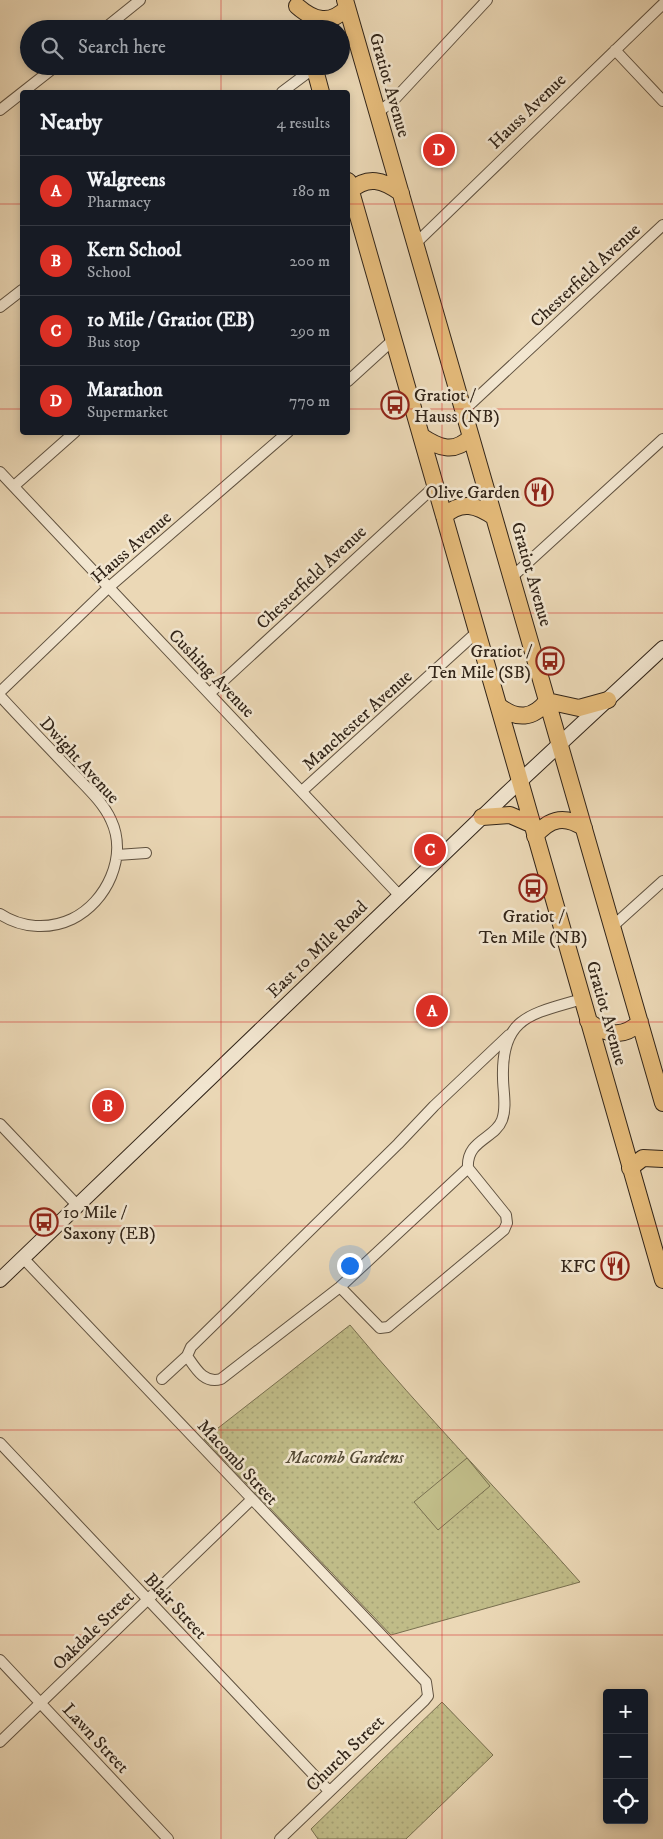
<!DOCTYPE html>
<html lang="en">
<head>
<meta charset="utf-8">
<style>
	:root { --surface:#171b24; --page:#20242c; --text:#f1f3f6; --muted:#9ea1a6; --line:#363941; --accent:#d93025 }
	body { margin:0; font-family:"IM FELL DW Pica",serif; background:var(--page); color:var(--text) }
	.controls { position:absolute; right:15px; bottom:15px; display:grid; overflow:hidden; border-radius:5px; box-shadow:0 2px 8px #0003 }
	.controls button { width:45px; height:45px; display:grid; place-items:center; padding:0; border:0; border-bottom:1px solid var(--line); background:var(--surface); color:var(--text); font:25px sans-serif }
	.you { position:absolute; left:349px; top:1265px; width:18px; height:18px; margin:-12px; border:4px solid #fff; border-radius:50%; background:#1a73e8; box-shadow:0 0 0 8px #1a73e833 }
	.badge { display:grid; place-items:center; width:32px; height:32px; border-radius:50%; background:var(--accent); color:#fff; font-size:16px; font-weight:700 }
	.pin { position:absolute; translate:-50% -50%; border:2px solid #fff; box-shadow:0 1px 5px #0006 }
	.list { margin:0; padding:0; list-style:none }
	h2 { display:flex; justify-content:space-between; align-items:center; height:65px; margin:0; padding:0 20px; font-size:21px }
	h2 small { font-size:16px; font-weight:400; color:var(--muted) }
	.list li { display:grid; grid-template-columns:32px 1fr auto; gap:15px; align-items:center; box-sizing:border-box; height:70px; padding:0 20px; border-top:1px solid var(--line) }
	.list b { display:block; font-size:19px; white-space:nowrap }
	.list p { margin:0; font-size:16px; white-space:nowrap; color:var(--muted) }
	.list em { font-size:16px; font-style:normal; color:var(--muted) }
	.icon { flex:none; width:28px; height:28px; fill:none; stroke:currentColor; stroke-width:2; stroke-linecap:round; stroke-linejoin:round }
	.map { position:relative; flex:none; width:663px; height:1839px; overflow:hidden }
	.search { position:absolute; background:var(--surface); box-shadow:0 2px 8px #0003; left:20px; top:20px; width:330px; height:55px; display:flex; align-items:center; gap:12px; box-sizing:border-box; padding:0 18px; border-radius:28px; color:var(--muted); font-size:19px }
	.panel { position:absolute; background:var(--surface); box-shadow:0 2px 8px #0003; left:20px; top:90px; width:330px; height:345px; border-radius:5px }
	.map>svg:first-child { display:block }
	.grass { fill:url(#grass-dots); stroke:#797050 }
	.pitch { fill:#c0bc88; stroke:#797050 }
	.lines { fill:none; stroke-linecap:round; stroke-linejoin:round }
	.minor-casing { stroke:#605240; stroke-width:12 }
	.secondary-casing { stroke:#322519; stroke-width:16 }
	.primary-casing { stroke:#322519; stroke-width:18 }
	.minor { stroke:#f2e6d0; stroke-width:10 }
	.secondary { stroke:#f2e6d0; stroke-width:14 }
	.primary { stroke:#e6bc7b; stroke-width:16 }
	.grid { fill:none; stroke:#d62828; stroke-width:1; stroke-opacity:0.55 }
	.labels { text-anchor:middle; stroke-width:5; stroke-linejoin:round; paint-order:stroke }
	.street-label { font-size:18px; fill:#322519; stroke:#f2e6d0 }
	.poi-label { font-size:18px; fill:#322519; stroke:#f2e6d0; text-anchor:end }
	.park-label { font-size:18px; font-style:italic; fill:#564b35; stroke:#f2e6d0 }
</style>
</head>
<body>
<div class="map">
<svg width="663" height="1839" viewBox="0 0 663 1839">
	<defs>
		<pattern id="grass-dots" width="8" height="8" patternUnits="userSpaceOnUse" patternTransform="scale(1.25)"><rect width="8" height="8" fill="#c0bc88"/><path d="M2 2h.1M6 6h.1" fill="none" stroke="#a5a175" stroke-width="1.8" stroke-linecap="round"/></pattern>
	</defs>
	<rect width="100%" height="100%" fill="#ebd8b6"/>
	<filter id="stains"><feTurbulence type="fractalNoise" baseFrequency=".004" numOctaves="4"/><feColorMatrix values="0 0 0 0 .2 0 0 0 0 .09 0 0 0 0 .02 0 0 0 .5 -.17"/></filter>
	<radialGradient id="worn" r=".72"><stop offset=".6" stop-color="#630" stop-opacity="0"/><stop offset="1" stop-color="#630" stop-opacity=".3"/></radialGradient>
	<!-- grass -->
	<path class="grass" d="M350,1325C423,1413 504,1496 580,1582L391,1635L204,1439Z
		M442,1702L493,1755L406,1839H318L311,1829Z"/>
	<!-- pitch -->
	<path class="pitch" d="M467,1458L490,1486L438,1530L414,1502Z"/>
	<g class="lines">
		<!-- minor casing -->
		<g class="minor-casing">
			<path id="minor" d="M104,29L140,0
				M615,50L663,101
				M282,92L314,68
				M0,110L56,66
				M377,113L393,101L487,0
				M415,244L663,4
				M0,307L22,290
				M348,381L393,340
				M464,410L663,225
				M0,472L400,896
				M14,486L75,432
				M512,577L663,439
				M0,692L108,588L288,432
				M210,693L435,486
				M0,696C24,722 48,747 73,773C86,787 103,802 111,820C128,856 107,902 72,919C49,930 21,928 0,914
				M302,791L477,632
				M117,855L146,853
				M613,926L663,881
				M0,1124L77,1205
				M23,1258L426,1682L428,1696L424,1701L280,1839
				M340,1287L380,1328L388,1327L504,1230L507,1223L506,1215L468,1168C466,1140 495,1139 502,1120C507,1107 503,1091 503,1078C501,1016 532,1014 582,999
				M187,1356C196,1369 204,1384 221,1379L340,1287L468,1168
				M162,1379L187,1356L191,1347L398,1144L434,1106L509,1035
				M0,1443L329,1791
				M0,1660L168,1839
				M0,1742L251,1500"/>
		</g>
		<!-- secondary casing -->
		<g class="secondary-casing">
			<path id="secondary" d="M0,1280L504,796L663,648"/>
		</g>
		<!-- primary casing -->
		<g class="primary-casing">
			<path id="primary" d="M345,0L663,1103
				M297,6C314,21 330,25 347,8
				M314,66L321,92
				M348,181L663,1280
				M350,191C368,175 383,180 401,193
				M421,436C439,448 454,454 471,437
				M444,516C461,500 477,505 494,517
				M547,701L579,708L608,700
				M499,706C517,720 533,719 547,701
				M482,817L510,815L533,825
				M535,836C550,818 565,815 584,828
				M588,1021C606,1035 623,1039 640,1022
				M630,1168L643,1158L663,1159"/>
		</g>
		<!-- minor -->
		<use href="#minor" class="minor"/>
		<!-- secondary -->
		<use href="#secondary" class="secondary"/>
		<!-- primary -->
		<use href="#primary" class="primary"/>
	</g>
	<!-- grid -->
	<path class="grid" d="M221,0V29M442,0V1839M221,66V92M0,204H22M348,204H663M0,409H22M348,409H663M221,432V1839M0,613H663M0,817H663M0,1022H663M0,1226H663M0,1430H663M0,1635H663"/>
	<!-- icons -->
	<defs>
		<g id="bus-ring" transform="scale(1.4375)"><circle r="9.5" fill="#f2e6d0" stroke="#8f2418" stroke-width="1.5"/><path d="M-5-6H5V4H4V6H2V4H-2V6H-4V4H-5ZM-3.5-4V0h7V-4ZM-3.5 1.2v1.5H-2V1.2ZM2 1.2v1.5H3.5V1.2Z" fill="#8f2418"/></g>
		<g id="restaurant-ring" transform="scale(1.4375)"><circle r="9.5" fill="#f2e6d0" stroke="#8f2418" stroke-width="1.5"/><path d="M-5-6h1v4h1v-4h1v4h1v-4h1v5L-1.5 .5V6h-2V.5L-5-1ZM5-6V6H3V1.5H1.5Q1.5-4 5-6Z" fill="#8f2418"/></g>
	</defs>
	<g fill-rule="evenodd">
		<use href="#bus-ring" x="395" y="405"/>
		<use href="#restaurant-ring" x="539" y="492"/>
		<use href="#bus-ring" x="550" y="661"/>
		<use href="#bus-ring" x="533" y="888"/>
		<use href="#bus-ring" x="44" y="1222"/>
		<use href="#restaurant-ring" x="615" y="1266"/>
	</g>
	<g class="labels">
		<!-- street labels -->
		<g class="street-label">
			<text transform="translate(390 85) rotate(74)" y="6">Gratiot Avenue</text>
			<text transform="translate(527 111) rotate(-44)" y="6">Hauss Avenue</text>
			<text transform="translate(585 275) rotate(-43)" y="6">Chesterfield Avenue</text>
			<text transform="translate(131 547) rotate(-41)" y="6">Hauss Avenue</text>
			<text transform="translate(532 574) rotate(74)" y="6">Gratiot Avenue</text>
			<text transform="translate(311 577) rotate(-43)" y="6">Chesterfield Avenue</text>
			<text transform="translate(212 673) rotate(46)" y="6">Cushing Avenue</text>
			<text transform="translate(357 720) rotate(-42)" y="6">Manchester Avenue</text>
			<text transform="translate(80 760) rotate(48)" y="6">Dwight Avenue</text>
			<text transform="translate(317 949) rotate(-44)" y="6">East 10 Mile Road</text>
			<text transform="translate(607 1013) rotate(74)" y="6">Gratiot Avenue</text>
			<text transform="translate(238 1462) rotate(47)" y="6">Macomb Street</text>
			<text transform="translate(176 1606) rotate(47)" y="6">Blair Street</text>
			<text transform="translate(93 1630) rotate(-44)" y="6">Oakdale Street</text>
			<text transform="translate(96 1738) rotate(47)" y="6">Lawn Street</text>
			<text transform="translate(345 1753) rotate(-44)" y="6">Church Street</text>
		</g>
		<!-- poi labels -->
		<g class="poi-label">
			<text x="414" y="401" text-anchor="start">Gratiot /<tspan x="414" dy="21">Hauss (NB)</tspan></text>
			<text x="520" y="498">Olive Garden</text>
			<text x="531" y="657">Gratiot /<tspan x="531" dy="21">Ten Mile (SB)</tspan></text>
			<text x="533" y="922" text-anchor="middle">Gratiot /<tspan x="533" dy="21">Ten Mile (NB)</tspan></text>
			<text x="63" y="1218" text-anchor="start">10 Mile /<tspan x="63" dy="21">Saxony (EB)</tspan></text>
			<text x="596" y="1272">KFC</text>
		</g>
		<!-- park labels -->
		<g class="park-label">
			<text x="345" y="1463">Macomb Gardens</text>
		</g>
	</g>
	<rect width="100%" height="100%" filter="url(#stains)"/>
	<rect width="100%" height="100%" fill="url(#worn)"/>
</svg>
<div class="controls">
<button>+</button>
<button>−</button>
<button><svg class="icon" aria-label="locate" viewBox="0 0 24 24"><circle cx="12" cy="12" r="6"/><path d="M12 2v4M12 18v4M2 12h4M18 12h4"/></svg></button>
</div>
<div class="you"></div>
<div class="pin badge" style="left:432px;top:1011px">A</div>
<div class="pin badge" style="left:108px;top:1106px">B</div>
<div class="pin badge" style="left:430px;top:850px">C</div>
<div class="pin badge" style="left:439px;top:150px">D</div>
<div class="search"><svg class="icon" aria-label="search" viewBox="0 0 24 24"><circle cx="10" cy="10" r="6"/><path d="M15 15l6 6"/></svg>Search here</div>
<section class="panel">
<h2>Nearby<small>4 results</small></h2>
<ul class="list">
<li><span class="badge">A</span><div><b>Walgreens</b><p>Pharmacy</p></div><em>180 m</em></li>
<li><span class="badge">B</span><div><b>Kern School</b><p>School</p></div><em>200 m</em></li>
<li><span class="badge">C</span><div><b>10 Mile / Gratiot (EB)</b><p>Bus stop</p></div><em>290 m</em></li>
<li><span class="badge">D</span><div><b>Marathon</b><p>Supermarket</p></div><em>770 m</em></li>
</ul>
</section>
</div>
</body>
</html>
